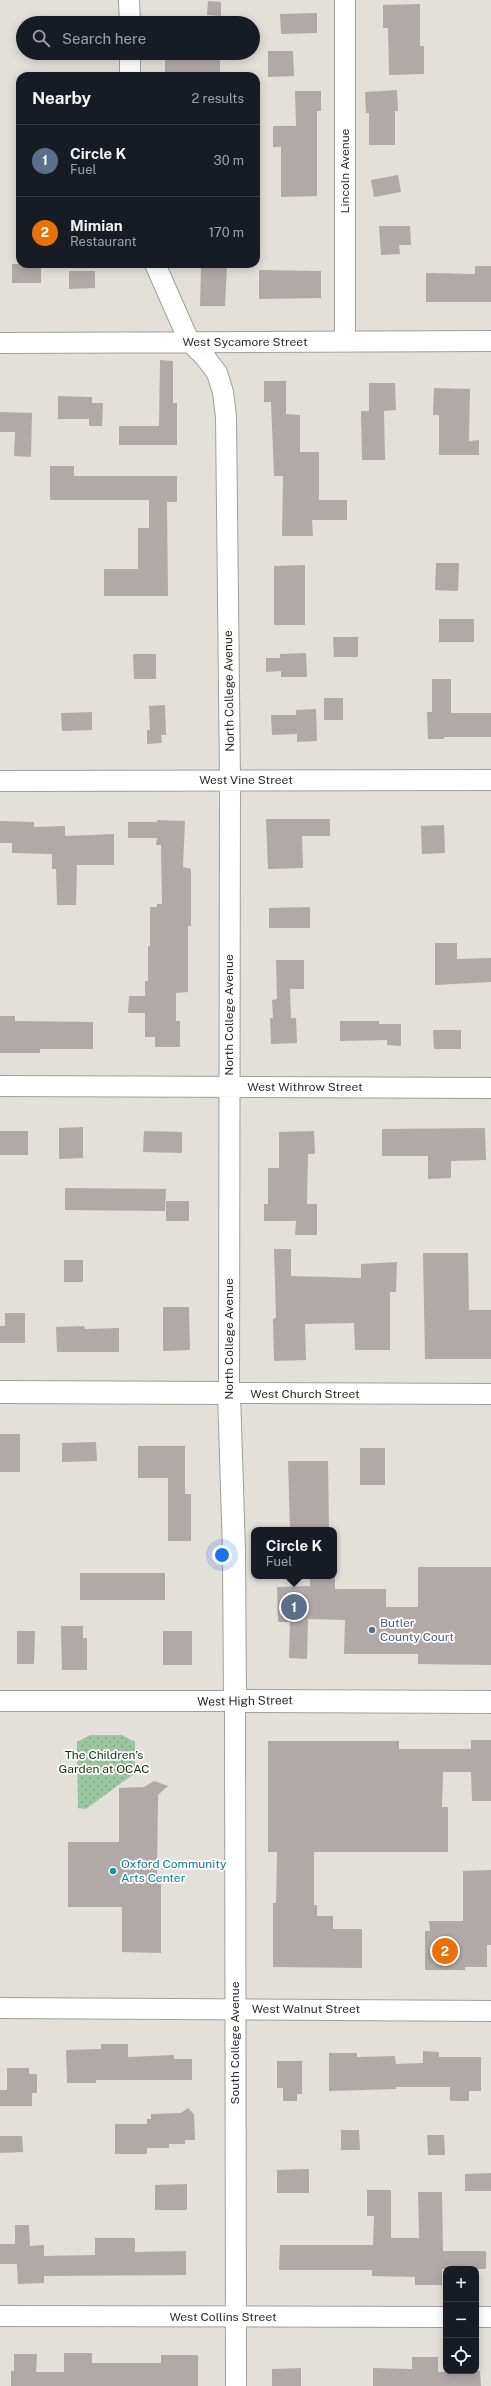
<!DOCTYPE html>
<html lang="en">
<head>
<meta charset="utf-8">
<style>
	:root { --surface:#171b24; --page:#20242c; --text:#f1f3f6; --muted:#9ea1a6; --line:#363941; --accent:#ea580c }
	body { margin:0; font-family:"Public Sans",sans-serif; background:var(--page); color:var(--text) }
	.controls { position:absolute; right:12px; bottom:12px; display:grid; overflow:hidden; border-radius:8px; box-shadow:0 2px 10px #0003 }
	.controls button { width:36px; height:36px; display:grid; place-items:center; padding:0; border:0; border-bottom:1px solid var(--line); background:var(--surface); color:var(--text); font:20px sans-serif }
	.you { position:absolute; left:222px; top:1555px; width:14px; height:14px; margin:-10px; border:3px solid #fff; border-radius:50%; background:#1a73e8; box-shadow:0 0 0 6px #1a73e833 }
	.badge { display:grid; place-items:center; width:26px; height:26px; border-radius:50%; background:var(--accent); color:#fff; font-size:13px; font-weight:700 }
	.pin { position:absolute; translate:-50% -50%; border:2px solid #fff; box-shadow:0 1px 4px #0006 }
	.popup { position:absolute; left:251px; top:1527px; width:86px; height:52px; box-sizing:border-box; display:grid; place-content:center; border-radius:8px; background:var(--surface); filter:drop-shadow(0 1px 3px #0005); font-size:13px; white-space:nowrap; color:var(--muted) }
	.popup b { font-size:15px; color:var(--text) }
	.popup::after { content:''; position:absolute; left:50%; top:100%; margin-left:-8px; border:8px solid transparent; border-top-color:var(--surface) }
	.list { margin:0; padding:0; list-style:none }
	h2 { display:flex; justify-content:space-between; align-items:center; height:52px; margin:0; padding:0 16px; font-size:17px }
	h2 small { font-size:13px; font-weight:400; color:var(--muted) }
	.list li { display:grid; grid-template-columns:26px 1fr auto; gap:12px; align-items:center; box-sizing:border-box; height:72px; padding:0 16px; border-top:1px solid var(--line) }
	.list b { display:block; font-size:15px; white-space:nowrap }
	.list p { margin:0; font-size:13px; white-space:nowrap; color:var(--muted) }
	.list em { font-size:13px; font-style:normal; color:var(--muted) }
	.icon { flex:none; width:22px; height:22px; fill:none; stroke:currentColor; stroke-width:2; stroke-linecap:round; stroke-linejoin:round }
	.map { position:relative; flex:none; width:491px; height:2386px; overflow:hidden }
	.search { position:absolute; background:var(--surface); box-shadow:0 2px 10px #0003; left:16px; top:16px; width:244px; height:44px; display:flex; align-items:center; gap:10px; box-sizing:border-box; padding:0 14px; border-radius:22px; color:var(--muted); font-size:15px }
	.panel { position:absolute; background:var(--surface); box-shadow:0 2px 10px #0003; left:16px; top:72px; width:244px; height:196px; border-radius:12px }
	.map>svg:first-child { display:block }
	.park { fill:url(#park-dots) }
	.building { fill:#b1a9a8 }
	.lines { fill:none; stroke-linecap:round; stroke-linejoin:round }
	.minor-casing { stroke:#a29f98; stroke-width:22 }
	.highway-casing { stroke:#a29f98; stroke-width:24 }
	.minor { stroke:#fff; stroke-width:20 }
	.highway { stroke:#fff; stroke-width:22 }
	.service-dot { fill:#5c6f8a; stroke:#fff; stroke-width:1.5 }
	.culture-dot { fill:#0f9aa8; stroke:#fff; stroke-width:1.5 }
	.labels { text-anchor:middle; stroke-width:3.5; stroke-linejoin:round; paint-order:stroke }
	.street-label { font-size:12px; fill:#2b2a28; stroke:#fff }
	.service-label { font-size:12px; fill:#4e5e75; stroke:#fff; text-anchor:start }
	.park-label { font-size:12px; fill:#123117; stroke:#fff }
	.culture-label { font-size:12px; fill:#0d838f; stroke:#fff; text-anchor:start }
</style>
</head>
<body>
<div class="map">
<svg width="491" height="2386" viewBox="0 0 491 2386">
	<defs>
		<pattern id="park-dots" width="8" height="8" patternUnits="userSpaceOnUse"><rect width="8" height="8" fill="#9ac79f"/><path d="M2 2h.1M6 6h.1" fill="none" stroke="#7ea282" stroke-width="1.8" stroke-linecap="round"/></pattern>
	</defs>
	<rect width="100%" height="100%" fill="#e3dfd9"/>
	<!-- park -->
	<path class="park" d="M90,1735H122L135,1742V1773L86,1809L78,1808L77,1742Z"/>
	<!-- building -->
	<path class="building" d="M208,1L221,2V16L207,15Z
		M420,4V46H424V74L389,75L388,28H383V5Z
		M317,13V33L281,34L280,14Z
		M268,51H293L294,76L268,77Z
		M165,53L220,55V74L165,73Z
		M397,90L398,111H395V145H369V113H366L365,92Z
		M295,91H321V111H317V196L281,197V147H273V126H296Z
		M398,175L401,192L374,197L371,180Z
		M379,226H410L411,245H399L400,254L381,255Z
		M12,264H41V283H12Z
		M475,266H491V302H426V273L475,274Z
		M201,267L227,268L225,306H200Z
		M259,270L321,271V298L259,299Z
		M69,271H95V288L69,289Z
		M160,360L173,361V403H177V445H119V426H159Z
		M264,381H286V414L300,415V452H319V500H347V520H312L313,536H282L283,476H274L271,402H264Z
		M369,383H395L396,410L384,411L385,460H362L361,411H369Z
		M434,388L470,389L469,441L479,440V455H439V415H433Z
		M58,396L92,397V403H103L102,426H89V419H58Z
		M0,412L32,413L31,457L14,456L15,432H0Z
		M50,466H74V476H177V502H167L168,596H104V569H138V528H149V500H50Z
		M436,563H459L458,591L435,590Z
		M305,565V625H274V566Z
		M439,619H474V642H439Z
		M333,637H358V657H334Z
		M306,653L307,677H281V671L266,672V658H280V654Z
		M133,654H156V679H134Z
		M432,679H451V713H491V737H444V739H428L427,712H432Z
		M324,698H343V720H324Z
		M165,705L166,735H161L162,743L147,744V730H150L149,706Z
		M316,709L317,741L297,742V734L272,735L271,715H296V710Z
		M92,712V730L62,731L61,713Z
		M266,819H330V836H302L303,868L268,869Z
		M157,820L185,821L183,867L191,869V926H188V992L176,993V1021H180V1047H155V1037H145V1013H128L129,996H145V981H148V946H150V907H157V904H162L161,845H156L157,838H128V822H157Z
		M0,821L34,822V827L65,826V836L114,834V865H77L76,905H57L56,869H52V854L12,853V843H0Z
		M444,825L445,853L422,854L421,826Z
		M310,907V928H269V908Z
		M435,943H457V959L491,958V982L435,985Z
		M276,960H304V989H290L291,1018H296L297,1043L271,1044L270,1018H273L272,1000L277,999Z
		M0,1016H15V1021L93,1022V1049H40V1053H0Z
		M340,1021H379V1024H401V1046L387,1045V1040L340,1041Z
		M433,1030H461V1049H434Z
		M83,1127V1158L59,1159V1128Z
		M485,1128L486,1160L451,1161V1178L428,1179V1156H382V1129Z
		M0,1131H28V1155H0Z
		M144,1131L182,1132V1153L143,1152Z
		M314,1131L315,1154H308L307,1204H317V1235H295L296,1221H264V1204H268V1168H279V1132Z
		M65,1188L166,1189L165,1211L65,1210Z
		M166,1201H189V1221H166Z
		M274,1249H291V1276L361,1278V1264L397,1262L396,1292H390V1350H355L354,1323L305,1324L306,1360L274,1361L273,1319L276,1318Z
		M423,1253H468L469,1310H491V1359H425Z
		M64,1260H83V1282H64Z
		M163,1307H189L190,1350L163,1351Z
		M5,1313H25V1343H0V1326H5Z
		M84,1326L85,1329L119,1328V1352H57L56,1327Z
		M0,1434H20V1472H0Z
		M96,1442L97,1461L62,1462V1443Z
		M138,1446H185V1494H191V1541H168V1478H138Z
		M360,1448H385V1485H360Z
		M288,1461H328L329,1530H290Z
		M418,1567H491V1665L418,1664V1654H344L345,1620L308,1619L307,1659L289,1658L290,1622H278L277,1587L310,1586V1576H335V1589H386V1607H418Z
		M80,1573H165V1600H80Z
		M61,1626H83V1638H87V1670H62Z
		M17,1631H35L34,1664H17Z
		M163,1631H192V1665H163Z
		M471,1740H491V1801H472L471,1772H443L442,1807H448V1852H314V1905H317V1916H333V1929H362V1968L273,1967V1903H276L277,1852H268V1741H399V1749H471Z
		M154,1781L168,1786L158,1795L157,1882L161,1883V1953L122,1952V1907H68V1842H119V1788L144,1787Z
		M491,1870V1945H487V1967H465V1970H425V1931H430L429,1921H463V1871Z
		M101,2044H128V2057L174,2055V2059H192V2080H96V2083H67L66,2050L101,2049Z
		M423,2051L439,2052V2057H481V2091H469V2101H450V2087H396V2089L329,2091V2053H357V2057L395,2056L396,2064L423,2063Z
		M277,2061H302V2094H297V2101H283V2088H277Z
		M7,2068H29V2074H37V2093H32V2106H0V2090H7Z
		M188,2108L194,2114L195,2140H185V2144H169V2148H147V2154H115V2124H147V2119H151V2114L181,2113Z
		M341,2130H359L360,2150H341Z
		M427,2135H444L445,2155H428Z
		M0,2136H22L23,2152L0,2153Z
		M309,2169V2193H277V2170Z
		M491,2173V2191H465V2174Z
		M187,2184V2210H155V2185Z
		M367,2190H391V2238H419L418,2192H442L443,2251H486V2269H442V2285H415V2277L372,2276V2270H279L280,2245H373L374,2216H367Z
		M15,2225H29L30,2246L44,2245V2256L95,2255V2238H135V2252L186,2251V2275L44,2276V2283L18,2284L17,2264H0V2244H15Z
		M64,2353H92V2363H161V2355H198V2386H11V2371H14V2354H37L36,2372H64Z
		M412,2357H438V2372L480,2371L481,2386H373V2368L412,2369Z
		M301,2368V2386H272V2369Z"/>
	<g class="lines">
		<!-- minor casing -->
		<g class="minor-casing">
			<path id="minor" d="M129,0L130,23
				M345,0V341
				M130,53V76
				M155,264L189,341L205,357L217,373L223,392L226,417L230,780L229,1393L491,1394
				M0,343L491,341
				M0,781L491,780
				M0,1086L491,1088
				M0,1701H235L236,2386
				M0,2008L491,2011
				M0,2316L446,2317
				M476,2317H491"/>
		</g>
		<!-- highway casing -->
		<g class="highway-casing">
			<path id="highway" d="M0,1392L229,1393L234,1551L235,1701L491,1702"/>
		</g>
		<!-- minor -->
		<use href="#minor" class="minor"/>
		<!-- highway -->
		<use href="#highway" class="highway"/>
	</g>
	<!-- markers -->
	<circle class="service-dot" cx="372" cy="1630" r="4"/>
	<circle class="culture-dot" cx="113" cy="1871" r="4"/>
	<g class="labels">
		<!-- street labels -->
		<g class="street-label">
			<text transform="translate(345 171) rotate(-90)" y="4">Lincoln Avenue</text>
			<text x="245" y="346">West Sycamore Street</text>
			<text transform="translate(229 691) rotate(-91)" y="4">North College Avenue</text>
			<text x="246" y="784">West Vine Street</text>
			<text transform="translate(229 1015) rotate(-90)" y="4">North College Avenue</text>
			<text x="305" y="1091">West Withrow Street</text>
			<text transform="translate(229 1339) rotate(-90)" y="4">North College Avenue</text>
			<text x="305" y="1398">West Church Street</text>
			<text transform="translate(245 1701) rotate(-1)" y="4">West High Street</text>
			<text x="306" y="2013">West Walnut Street</text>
			<text transform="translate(235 2043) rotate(-90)" y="4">South College Avenue</text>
			<text x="223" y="2321">West Collins Street</text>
		</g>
		<!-- service labels -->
		<g class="service-label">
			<text x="380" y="1627">Butler<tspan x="380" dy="14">County Court</tspan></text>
		</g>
		<!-- park labels -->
		<g class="park-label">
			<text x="104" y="1759">The Children’s<tspan x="104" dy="14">Garden at OCAC</tspan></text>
		</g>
		<!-- culture labels -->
		<g class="culture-label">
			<text x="121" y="1868">Oxford Community<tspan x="121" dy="14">Arts Center</tspan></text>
		</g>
	</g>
</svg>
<div class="controls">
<button>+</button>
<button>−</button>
<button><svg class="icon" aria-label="locate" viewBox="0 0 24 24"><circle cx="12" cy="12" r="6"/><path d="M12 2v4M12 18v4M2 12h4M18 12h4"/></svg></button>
</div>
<div class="you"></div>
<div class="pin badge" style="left:294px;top:1607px;background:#5c6f8a">1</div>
<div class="popup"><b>Circle K</b>Fuel</div>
<div class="pin badge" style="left:445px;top:1951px;background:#e8710a">2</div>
<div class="search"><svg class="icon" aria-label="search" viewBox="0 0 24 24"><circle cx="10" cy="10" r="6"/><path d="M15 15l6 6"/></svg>Search here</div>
<section class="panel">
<h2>Nearby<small>2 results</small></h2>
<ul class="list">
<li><span class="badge" style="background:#5c6f8a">1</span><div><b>Circle K</b><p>Fuel</p></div><em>30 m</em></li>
<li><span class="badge" style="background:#e8710a">2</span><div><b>Mimian</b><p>Restaurant</p></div><em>170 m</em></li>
</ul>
</section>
</div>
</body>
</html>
